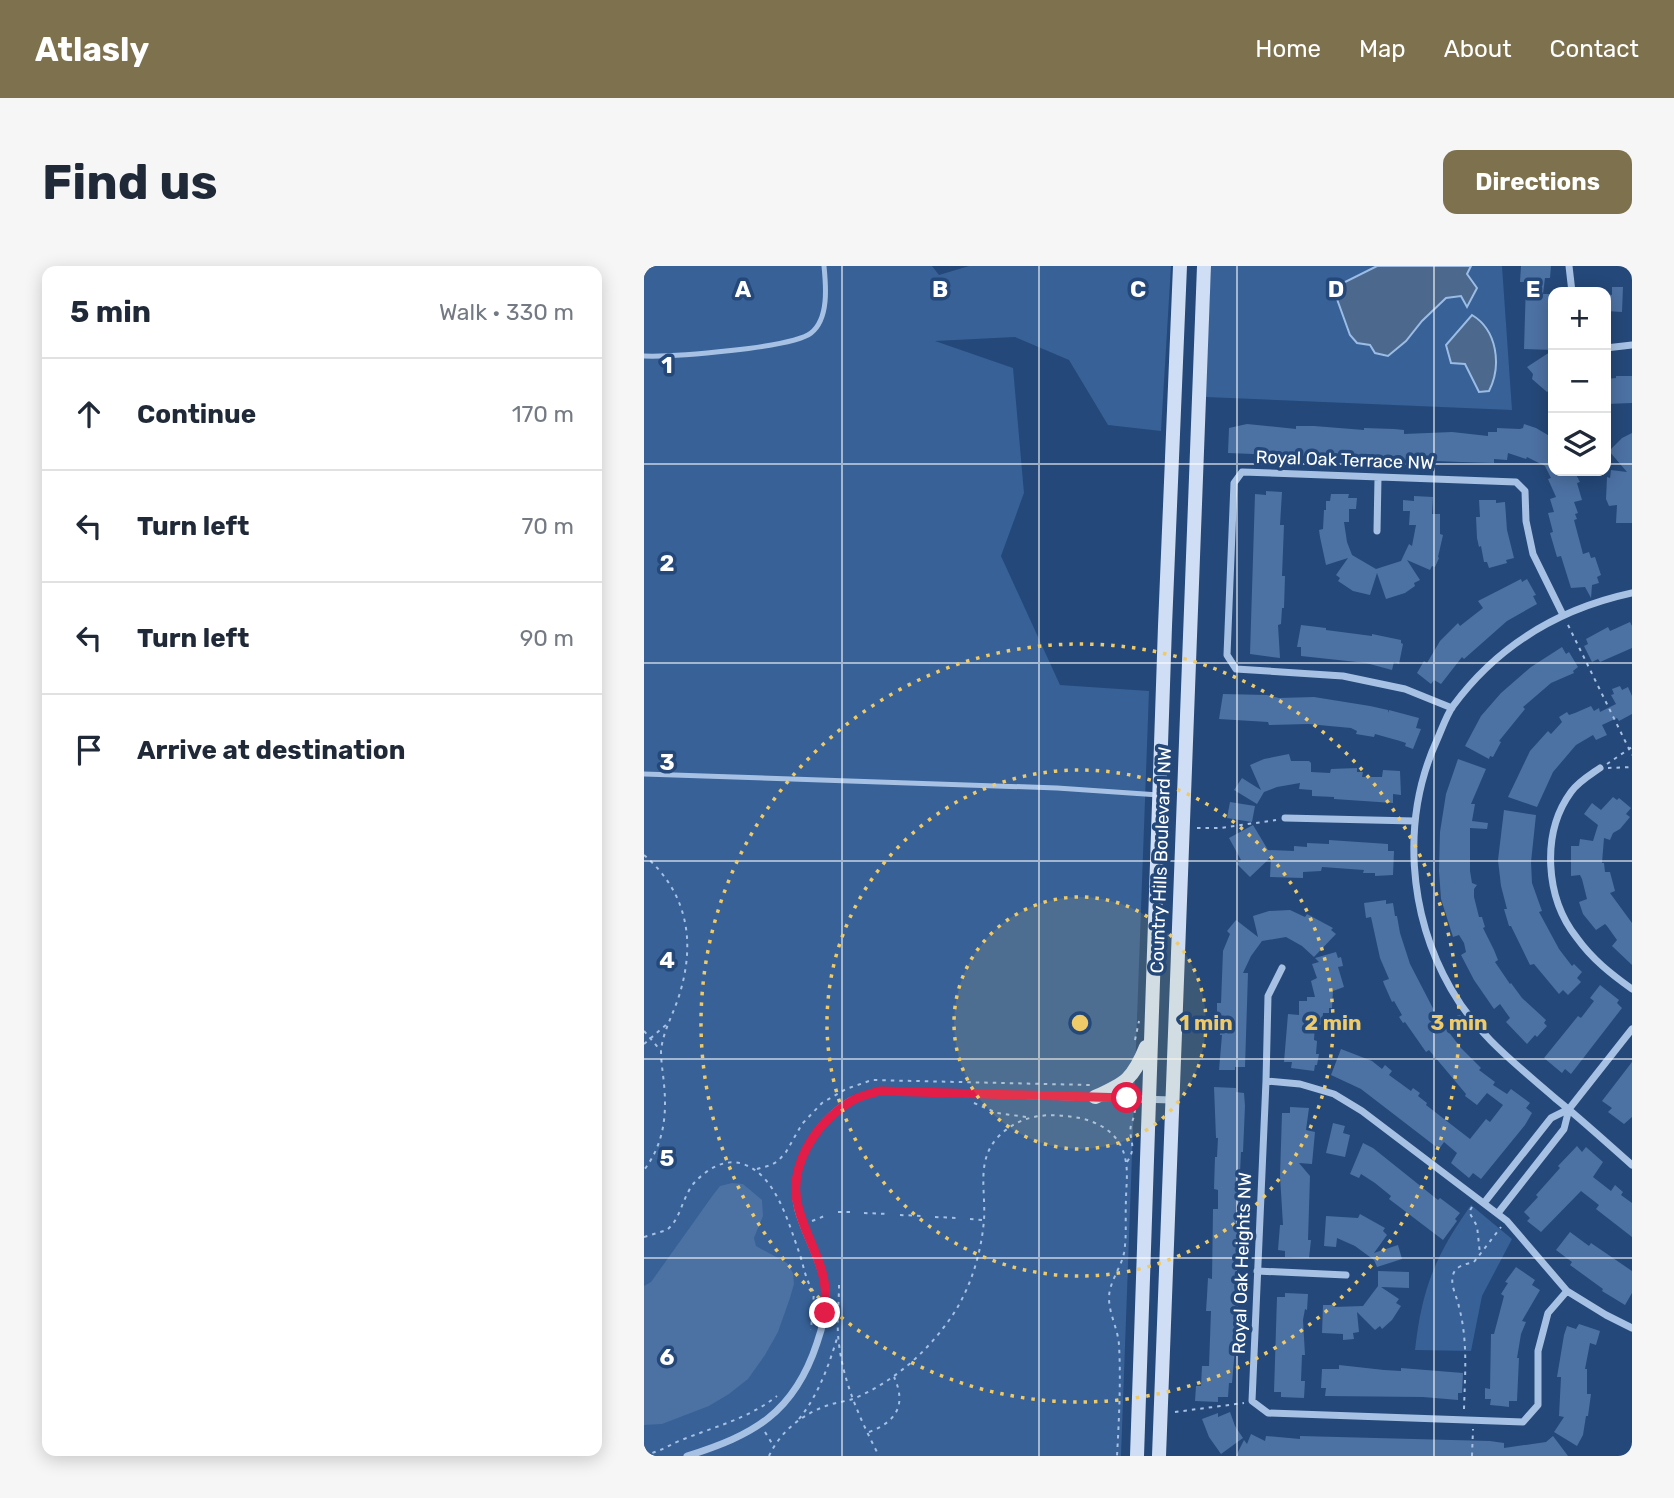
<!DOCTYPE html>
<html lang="en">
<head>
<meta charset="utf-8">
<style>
	:root { --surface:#fff; --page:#f6f6f7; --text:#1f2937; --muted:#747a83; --line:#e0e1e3; --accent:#7d714e }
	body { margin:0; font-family:Rubik,sans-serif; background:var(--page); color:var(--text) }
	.controls { position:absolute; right:21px; top:21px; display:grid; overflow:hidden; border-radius:14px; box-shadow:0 4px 18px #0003 }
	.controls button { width:63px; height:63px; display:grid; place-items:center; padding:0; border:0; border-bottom:2px solid var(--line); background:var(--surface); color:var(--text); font:35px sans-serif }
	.stop { position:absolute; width:21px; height:21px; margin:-16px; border:5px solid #e11d48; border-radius:50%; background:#fff }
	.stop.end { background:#e11d48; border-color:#fff; box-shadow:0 2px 7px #0008 }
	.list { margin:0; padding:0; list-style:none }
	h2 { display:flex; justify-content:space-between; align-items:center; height:91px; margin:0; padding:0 28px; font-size:30px }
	h2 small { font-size:23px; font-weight:400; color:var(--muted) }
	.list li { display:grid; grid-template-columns:46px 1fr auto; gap:21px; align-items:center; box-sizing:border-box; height:112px; padding:0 28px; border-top:2px solid var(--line) }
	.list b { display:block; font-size:26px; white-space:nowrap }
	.list em { font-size:23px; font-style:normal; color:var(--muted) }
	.icon { flex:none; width:38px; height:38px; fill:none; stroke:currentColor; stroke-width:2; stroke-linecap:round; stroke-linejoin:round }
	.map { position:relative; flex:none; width:988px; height:1190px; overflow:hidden; border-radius:14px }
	header { display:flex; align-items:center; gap:42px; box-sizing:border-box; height:98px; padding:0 35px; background:var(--accent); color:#fff }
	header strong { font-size:33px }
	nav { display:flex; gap:38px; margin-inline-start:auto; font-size:24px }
	.intro { display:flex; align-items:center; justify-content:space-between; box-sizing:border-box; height:168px; padding:0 42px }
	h1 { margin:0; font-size:49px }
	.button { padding:18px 32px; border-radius:14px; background:var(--accent); color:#fff; font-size:24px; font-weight:700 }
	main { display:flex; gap:42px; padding:0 42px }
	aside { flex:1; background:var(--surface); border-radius:14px; box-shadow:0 4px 18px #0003 }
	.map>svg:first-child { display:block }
	.green { fill:#376197 }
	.water { fill:#4d688d; stroke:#9abce5; stroke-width:2 }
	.building { fill:#4c71a3 }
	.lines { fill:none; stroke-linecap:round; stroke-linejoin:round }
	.path { stroke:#a6c1e4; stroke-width:2; stroke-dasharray:3.5 5; stroke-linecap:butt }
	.service { stroke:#a6c1e4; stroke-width:5 }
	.minor { stroke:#a6c1e4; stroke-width:7 }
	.secondary { stroke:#cfdef4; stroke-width:14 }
	.route { stroke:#e11d48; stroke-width:9 }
	.grid { fill:none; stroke:#fff; stroke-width:2; stroke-opacity:0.55 }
	.ring { fill:none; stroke:#efca69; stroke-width:3.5; stroke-dasharray:3.5 7 }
	.labels { text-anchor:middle; stroke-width:7; stroke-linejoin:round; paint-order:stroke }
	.street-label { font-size:18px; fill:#fff; stroke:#244879 }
	.grid-label { font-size:23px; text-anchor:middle; font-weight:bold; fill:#fff; stroke:#244879; stroke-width:7; stroke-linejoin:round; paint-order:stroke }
	.centre { fill:#efca69; stroke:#244879; stroke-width:3.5 }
	.ring-label { font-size:21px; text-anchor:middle; font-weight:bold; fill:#efca69; stroke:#244879; stroke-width:7; stroke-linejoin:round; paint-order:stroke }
</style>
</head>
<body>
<header>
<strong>Atlasly</strong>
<nav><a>Home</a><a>Map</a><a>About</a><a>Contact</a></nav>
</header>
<div class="intro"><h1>Find us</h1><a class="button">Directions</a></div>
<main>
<aside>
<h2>5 min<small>Walk · 330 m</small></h2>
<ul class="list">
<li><svg class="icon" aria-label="ahead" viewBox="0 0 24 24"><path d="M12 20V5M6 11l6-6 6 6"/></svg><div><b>Continue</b></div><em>170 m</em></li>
<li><svg class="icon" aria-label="left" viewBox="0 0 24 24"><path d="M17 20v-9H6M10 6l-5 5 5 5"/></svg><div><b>Turn left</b></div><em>70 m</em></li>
<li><svg class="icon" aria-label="left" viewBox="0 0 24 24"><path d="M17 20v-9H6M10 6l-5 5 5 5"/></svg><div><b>Turn left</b></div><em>90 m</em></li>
<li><svg class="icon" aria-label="arrive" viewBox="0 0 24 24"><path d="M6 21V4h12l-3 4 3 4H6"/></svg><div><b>Arrive at destination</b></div></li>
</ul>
</aside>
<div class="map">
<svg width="988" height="1190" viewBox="0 0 988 1190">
	<rect width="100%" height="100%" fill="#244879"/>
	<!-- green -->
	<path class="green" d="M0,0H288L295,9L325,0H527L517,165L464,159L425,94L371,71L291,75L369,102L380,227L357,290L416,419L505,425L477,1190H0Z
		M567,0H858L868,144L561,131Z
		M827,939L868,973L838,1030L827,1085L771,1084C778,1022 791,990 827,939Z"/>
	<!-- water -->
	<path class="water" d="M733,0H827L823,8L833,22L823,41L817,30L802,32L778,55L762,75L744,90L731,87L726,79L713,77L706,69L689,22Z
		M828,49C853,64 858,99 845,125L835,126L821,98L807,97L802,79Z"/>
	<!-- building -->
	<path class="building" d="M877,0H907L906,12H901L899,28H909V121L903,126L888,113L889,108L883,101L909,84L880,83L882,16H876Z
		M968,21H979L978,46L962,45V28L968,29Z
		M972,110H988V137L962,138V113L972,112Z
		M603,158L652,163V160H670L720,164V162L750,163L760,164V168L808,166L844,170V166H853V162L876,163L879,162L880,158L892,162L909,172V205H930L936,216L933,217L938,234L930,236L934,247L931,248L933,253L930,254L939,288L945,286L947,292L951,291L957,309L953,311L955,317L948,319L947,332L941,321L927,322L917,290L913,291L906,267L909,266L904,247L910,246L906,233L912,231L904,213L907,212L901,200L883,191L882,193L864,187L863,194L850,193V197L817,196L584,187L585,162Z
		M988,167V257H972L973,239L965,240L962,233L963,211L966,212L967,204L983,206L965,185L978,172Z
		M622,225L638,226L636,259H640L638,310H641L640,342H638L637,358L634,359L636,392L606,388L611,228L622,229Z
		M687,228H705L704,232H713L712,243H705V256H700L703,276L708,289L732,303L757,295L765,278L768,280L772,259H765L766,245H759V234L770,235V230L789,231L788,248H796V268L799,269L794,291L795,292L791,301L788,300L786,304L763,294L776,314L770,317L771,320L761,327L742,333L733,307L726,329L709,325L694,315L696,312L692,309L704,292L682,299L676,271L675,264L679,263L680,244H682V235H686Z
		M835,234H852V237L861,236L863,264L870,292L862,294L863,297L845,302L843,296H840L837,280L835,281L833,272L832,251H836Z
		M877,313L878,316L883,313L892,329L889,330L893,338L863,355L820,393L818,391L797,418L790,414L787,418L773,407L780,395L783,397L796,375L814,357L816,360L839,342L834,335Z
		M986,356L988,360V382L956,396L954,393L948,396L940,380L944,378L942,373L964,361L966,365Z
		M657,359L682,362V364L728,370V368L757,374V377L759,378L755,398L750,396L748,404L722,397L657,390V381H653Z
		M918,381L922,388L925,386L934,401L929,405L930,407L907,417L879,441L881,443L855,475L857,476L849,491L846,490L845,493L821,480L837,450L857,427L887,401Z
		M976,420L978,424L984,421L988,430V448L975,455L973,452L958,459L963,469L952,474L949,469L932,479L909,506L893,541L864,531L886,485L904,465L907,468L918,456L915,451L923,446L925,449L931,447L947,440L950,445L955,442L956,446L972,438L967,429L970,428L968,423Z
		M579,428L623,429L635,432L670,431L726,440L744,444V447L745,444L775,452L772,462L777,463L769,483L761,480L762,477L756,475L731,468L730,471L712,468L713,465L707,462L664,458L625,459L624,456L575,453Z
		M645,488L647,495H665L667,497V506L686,507L687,503L713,502V506H719L718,511H738L739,504L756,505L757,529L749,528V537L690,533V531L668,530V524L655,523L656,517L633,521L620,526L613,538L590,524L598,512L617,524L606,499L620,493Z
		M814,493L842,503L827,538H831L828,555L844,557L843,563L826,562V605L828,617L833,619L830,623V631L835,651H838L841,661L839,662L850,684L854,694L851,696L866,718L867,717L878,732L902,754L900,757L903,760L893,771L891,769L883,778L862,756L866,752L856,738L850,743L830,714L817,689L822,686L820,677L815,669L809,671L797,633L795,605L796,566L802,528Z
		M969,531L973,534L975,532L987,542L982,548L986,551L976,563L969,567L966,574L960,572L958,597H960L961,606H966L971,625L966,627L988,657V699L968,680L973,674L963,660L961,658L952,664L939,648L935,636L943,633L938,613L936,609L927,610V580H935L936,573L949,575L954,559L940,548L948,537L957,544Z
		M586,536L611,540L608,556L583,552Z
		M860,544L892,549L887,596L888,617L898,645L895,646L915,683L928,700L930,698L938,706L933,712L937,716L924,729L919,724L915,728L890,698L886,699L867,660H865L860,643H863L857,620L854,594Z
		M609,559L624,584L650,585V580L663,581V577L685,578V574L744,578V585H750L749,609L731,610V607H719L720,604L678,601L677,605L659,606V612L626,611L627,591L606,611L593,598L597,594L585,572Z
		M742,634V638L749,637L751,650H753L756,667L766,698L794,752L817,782L837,802L835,804L851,816L849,819L863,828L867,823L886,837L882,842L888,847L881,859L837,913L829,907L825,912L807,897L813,887L800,876L795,883L717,823L687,809L697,783L728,795L738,803L741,799L748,805L745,809L767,825L769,822L776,827L774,830L783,837L782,839L826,873L842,853L846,856L859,839L843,827L833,839L821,830L822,828L785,784L782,786L761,756L759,757L755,751L758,749L750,735L748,736L740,718L739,715L745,713L736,692L727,651L722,652L720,637Z
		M646,644L661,651L663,648L689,662L687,664L692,668L670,691L658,680L642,671L618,675L607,690L599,707H604L601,801H591V804H575L578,769H576V752H573V737H577L579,685L586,668L583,665L592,654L614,671L609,650L625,645Z
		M692,686L694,692L697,691L699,700L694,701L700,721L689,725L688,742H685V747H679L678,759L671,758L670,774L673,775L672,788H675L673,799H671L670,805L647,802L648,796H640L644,748L655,749V735H663V731H671L667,715L673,712L668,698L675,696L671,692Z
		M956,719L975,734L973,737L978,742L927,808L921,803L918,807L900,792L934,750L937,752L950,735L946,732Z
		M988,796V851L980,858L964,846L968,842L958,835Z
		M570,821L592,822V826L600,827L601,840L599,886H597L596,907V977H594L593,1059L588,1117H585L584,1131H574V1136L551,1135L552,1120H557L558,1100H565L567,1045H562L563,1030L564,1012L568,1013L569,943H574V924L570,923L571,891H573L574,872H572Z
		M646,841L665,842L662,864L671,866L668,898L655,897L666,910L664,974H667L665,992L641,991V985L634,984L636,959H639L636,910L638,847H646Z
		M689,857L701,860L699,867L706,869L701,891L682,887Z
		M719,877L729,882L794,934L796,932L816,947L811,953L813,955L799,974L745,933L747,930L731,917L717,908L715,912L706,908Z
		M933,880L938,886L942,881L959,896L949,911L967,925L971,919L979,926L977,929L988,937V971L952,943L955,939L937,925L897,966L883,955L886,952L880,946L894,931L892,929L916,902L914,900Z
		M88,917L99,918L118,934L119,950L110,972L112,980L143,997L149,1007L150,1018L146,1032L134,1066L121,1089L104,1113L85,1128L65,1140L18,1158L0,1159V1020L7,1016L69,929L76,920Z
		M716,948L741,962L739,965L743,969L730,987L754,979L758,993L733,1001L730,994L711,980L693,972L692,981L680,980L682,950L714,952Z
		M926,966L945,980L947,977L988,1005V1027L981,1039L958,1025L959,1023L926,999L928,996L912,984Z
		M872,1001L891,1014L888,1019L896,1024L878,1055L882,1056L877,1068L873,1092H875L873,1135H865V1141L857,1140L846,1139L847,1133H841V1122L846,1123L847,1068H850L860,1030L857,1028L864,1017L861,1016Z
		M734,1005L765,1006V1022L737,1021L755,1033L752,1037L757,1040L748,1054L738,1063L736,1060L731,1064L713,1046L715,1066L709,1067L710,1073L699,1074V1068L678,1067L679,1039H689V1041L719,1040L734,1020Z
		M641,1027L664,1028L663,1044L661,1043L659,1054L661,1089H658L657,1115H661L660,1132L637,1131V1126H630L633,1031H641Z
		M935,1058L956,1065L952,1079L946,1077L941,1103H943V1128H947L944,1150H942L939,1169L933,1180L910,1166L920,1151L915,1150L917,1111H913L920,1069L923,1060L932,1063Z
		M695,1099L740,1104L757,1105V1102L819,1107L818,1127H814V1134L779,1131L681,1130L682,1122H677L678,1103H695Z
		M586,1146L591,1160L599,1172L577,1188L565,1171L558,1153L574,1147V1151Z
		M607,1168L621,1175L622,1170L656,1173V1170L846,1175L860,1177V1182L902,1176L909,1170L924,1190H592L600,1174L603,1178Z"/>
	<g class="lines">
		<!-- path -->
		<path class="path" d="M924,359L988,489
			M963,498L988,481
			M964,502L988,501
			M553,562H577L632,554
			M0,589C44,627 52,676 35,730C29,749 19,765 17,785C17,796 19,807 20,818C23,849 20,878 0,904
			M0,765L17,785
			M491,774L495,755
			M0,778L23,758
			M330,837L353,847L382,851
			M483,896C494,880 484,874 487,859C489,853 491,849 491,841
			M113,903L127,899L134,895L142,886L158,858L178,837L202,823L228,814L446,819
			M828,941L825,946L833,960L836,988
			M194,946H209
			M220,947L244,948
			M256,949L279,950
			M291,951L314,952
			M326,953L339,954
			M168,955L183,949
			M0,971L23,964L28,959C38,946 40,928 51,916C63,903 81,892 99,898C132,909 144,956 155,986C160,1000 161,1014 170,1026L167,1064
			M195,1019C195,1035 193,1052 194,1068C197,1112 215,1151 235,1190
			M820,1143C821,1108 824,1075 815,1041C813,1030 806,1020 809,1009C811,1000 822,998 830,996L857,961
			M531,1146L600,1137
			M155,1153C175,1128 185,1099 194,1069
			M121,1166L129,1179
			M225,1166C252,1156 263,1139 250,1111
			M0,1189C15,1186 22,1181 35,1175C69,1161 104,1153 133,1130
			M125,1190C137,1164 161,1146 188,1138C195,1136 203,1135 209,1133C247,1117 279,1090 303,1057C325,1028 337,990 340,954C342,925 332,896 353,872C372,852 395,847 421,850C450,852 478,865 482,897C484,908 482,922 482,934C481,951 483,970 480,987C477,1002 465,1016 465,1032C465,1048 474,1063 475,1079C477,1114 475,1154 473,1190
			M828,1190L829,1163"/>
		<!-- service -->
		<path class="service" d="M0,90C28,91 148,82 167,67C185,53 182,20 180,0
			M0,508L413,522L515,529"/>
		<!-- minor -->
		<path class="minor" d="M925,0L928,26
			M962,82L988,79
			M733,265L734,212
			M988,327C914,343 854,379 809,440C802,450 798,463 793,474C757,553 764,648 807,723C833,769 873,799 912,833C938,854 963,877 988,899
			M808,442L761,423L699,410L592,403L583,389L590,217L598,206L872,216L881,225L882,255L889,288L919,349
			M956,502C946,509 934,516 927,526C897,567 901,632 933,672C948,693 967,708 988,723
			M641,552L770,555
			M622,815L624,730L638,702
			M840,937L907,852L925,843
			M854,947L920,863L925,843L988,763
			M613,1005L702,1009
			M923,1025L904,1047L894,1085V1139L879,1156L624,1147L608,1135L622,815L656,818L690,828L718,845L863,955L923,1025L962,1049L988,1062
			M43,1190C110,1169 150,1147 173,1077C179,1060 184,1038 181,1019C176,993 161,969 154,944C143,901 171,857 206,835C214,830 226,828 236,825L528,834"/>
		<!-- secondary -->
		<path class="secondary" d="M451,831C482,817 489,813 502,781
			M493,1190L521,360L536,0
			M515,1190L560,0"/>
	</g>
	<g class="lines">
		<!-- route -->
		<path class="route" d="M181,1047C181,1039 182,1029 181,1021C178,994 162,970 155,944C142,902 171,858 206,836C214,830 226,828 236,825L483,832"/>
	</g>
	<!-- grid -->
	<path class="grid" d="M198,0V1190M395,0V1190M593,0V1190M790,0V1190M0,198H909M962,198H988M0,397H988M0,595H988M0,793H988M0,992H988"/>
	<!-- distance rings -->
	<circle cx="436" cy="757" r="126" fill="#efca69" fill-opacity=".12"/>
	<g class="ring">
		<circle cx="436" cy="757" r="126"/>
		<circle cx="436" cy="757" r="253"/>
		<circle cx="436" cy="757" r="379"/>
	</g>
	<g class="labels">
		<!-- street labels -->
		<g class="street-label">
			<text transform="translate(701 194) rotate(2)" y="6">Royal Oak Terrace NW</text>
			<text transform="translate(517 594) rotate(-88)" y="6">Country Hills Boulevard NW</text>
			<text transform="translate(598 997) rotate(-88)" y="6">Royal Oak Heights NW</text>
		</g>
	</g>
	<g class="grid-label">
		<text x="99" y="31">A</text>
		<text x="296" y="31">B</text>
		<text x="494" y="31">C</text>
		<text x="692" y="31">D</text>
		<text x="889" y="31">E</text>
		<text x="23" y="107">1</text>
		<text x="23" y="305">2</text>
		<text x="23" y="504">3</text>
		<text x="23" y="702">4</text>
		<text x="23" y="900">5</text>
		<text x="23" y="1099">6</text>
	</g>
	<circle cx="436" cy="757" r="10" class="centre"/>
	<g class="ring-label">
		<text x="562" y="764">1 min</text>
		<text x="689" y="764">2 min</text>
		<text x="815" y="764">3 min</text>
	</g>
</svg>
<div class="controls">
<button>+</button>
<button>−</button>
<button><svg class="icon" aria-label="layers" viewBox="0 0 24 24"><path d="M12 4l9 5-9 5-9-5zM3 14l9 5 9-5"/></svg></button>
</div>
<div class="stop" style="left:483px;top:832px"></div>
<div class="stop end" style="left:181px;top:1047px"></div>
</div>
</main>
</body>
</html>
